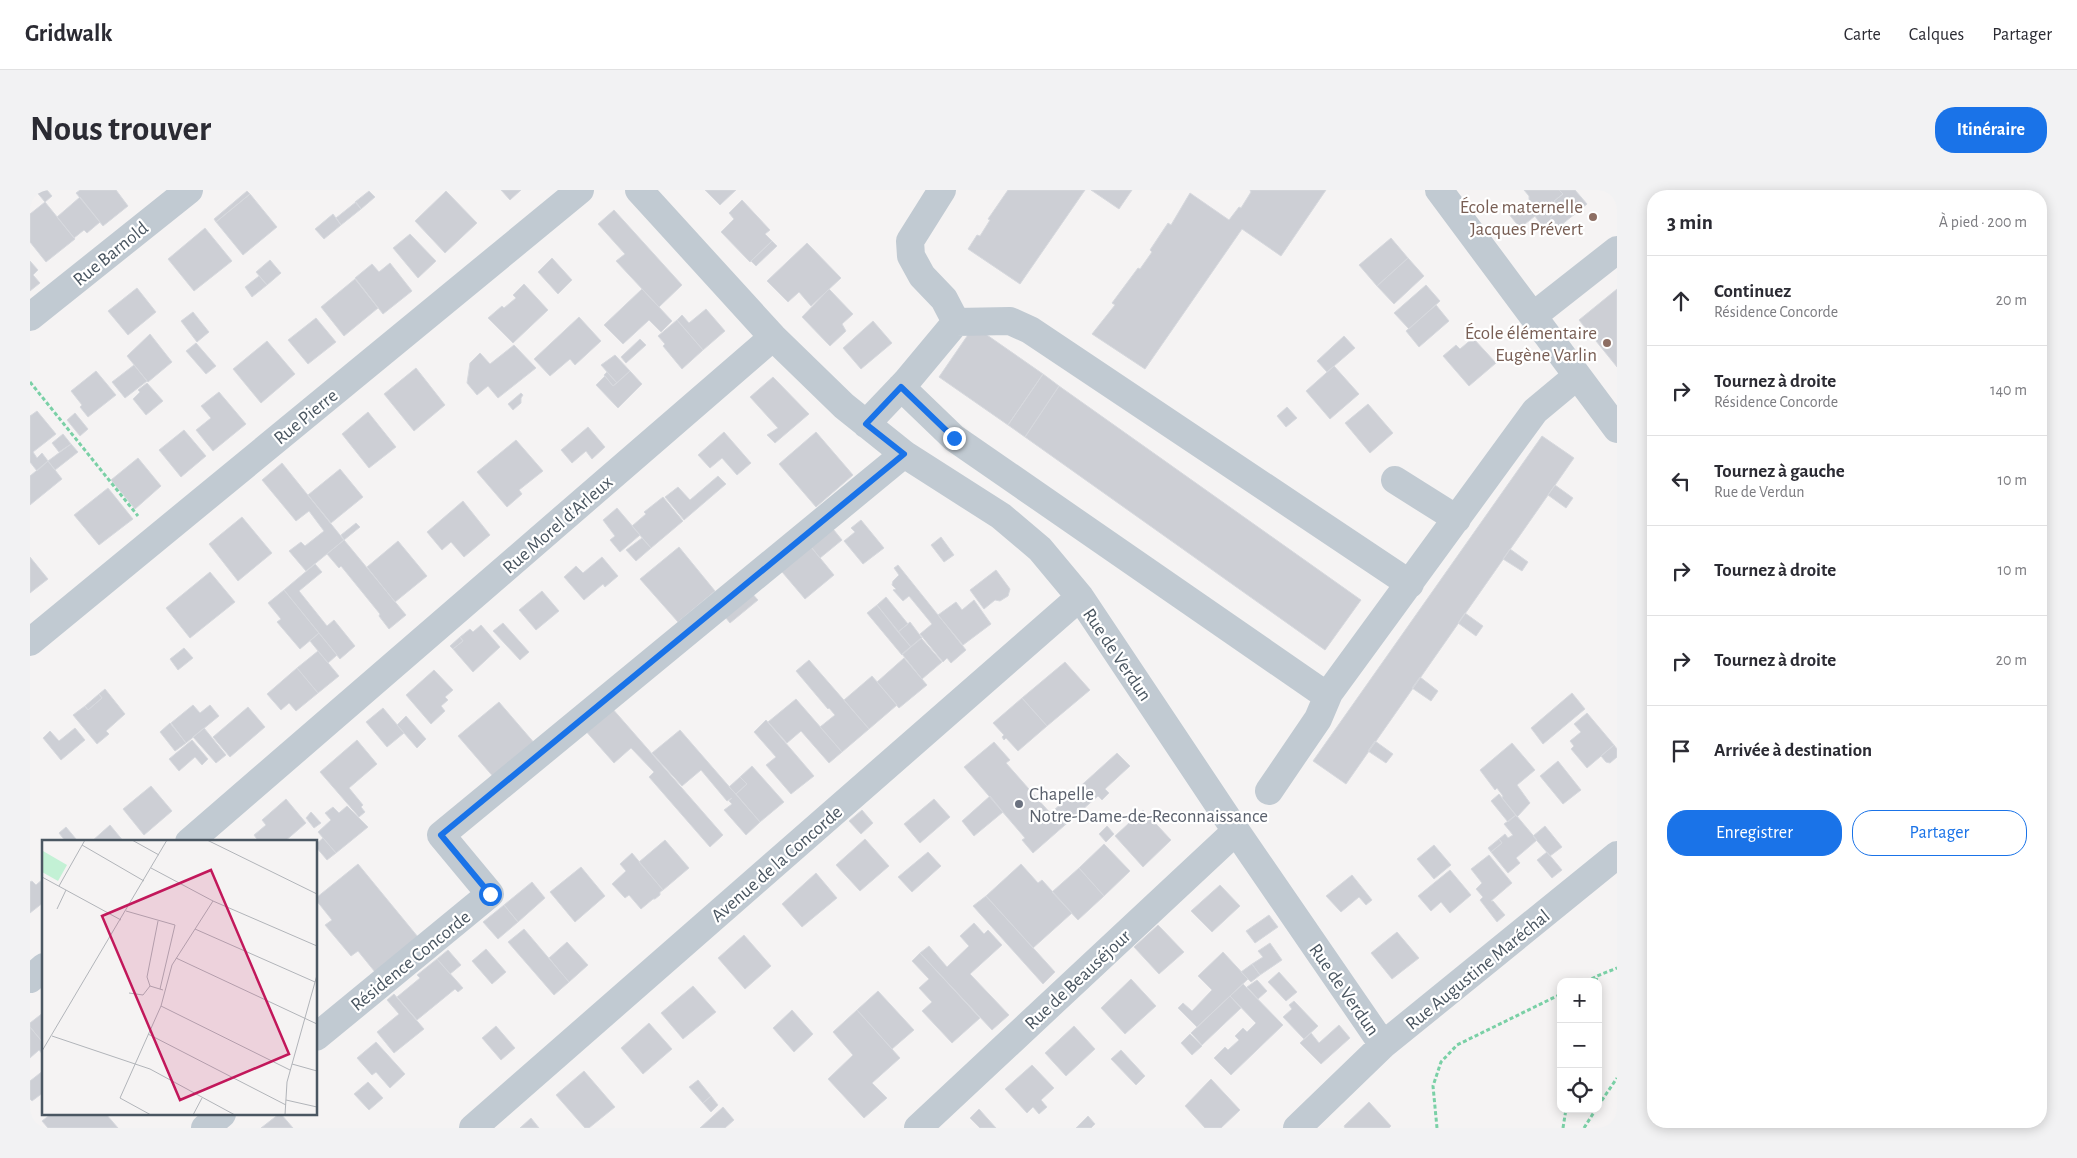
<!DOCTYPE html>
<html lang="fr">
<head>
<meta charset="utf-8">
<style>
	:root { --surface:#fff; --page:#f2f2f3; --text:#2b2b33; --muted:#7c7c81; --line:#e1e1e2; --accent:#1a73e8 }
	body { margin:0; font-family:"Alegreya Sans",sans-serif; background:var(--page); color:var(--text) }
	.controls { position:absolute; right:15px; bottom:15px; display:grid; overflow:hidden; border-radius:10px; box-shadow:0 2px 12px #0003 }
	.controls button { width:45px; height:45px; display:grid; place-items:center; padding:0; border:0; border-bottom:1px solid var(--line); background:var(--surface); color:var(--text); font:25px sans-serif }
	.stop { position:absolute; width:15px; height:15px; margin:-11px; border:4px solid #1a73e8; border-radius:50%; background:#fff }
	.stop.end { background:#1a73e8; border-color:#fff; box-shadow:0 1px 5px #0008 }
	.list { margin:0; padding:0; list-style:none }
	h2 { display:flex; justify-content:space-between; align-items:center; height:65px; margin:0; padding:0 20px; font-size:21px }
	h2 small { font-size:16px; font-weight:400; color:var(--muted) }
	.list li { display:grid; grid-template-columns:32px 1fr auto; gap:15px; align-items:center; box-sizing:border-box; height:90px; padding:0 20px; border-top:1px solid var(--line) }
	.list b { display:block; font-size:19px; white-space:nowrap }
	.list p { margin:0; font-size:16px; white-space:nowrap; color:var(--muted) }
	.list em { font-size:16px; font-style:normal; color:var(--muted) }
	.actions { display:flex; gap:10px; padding:15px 20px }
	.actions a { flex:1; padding:11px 0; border:1px solid var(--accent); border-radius:20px; text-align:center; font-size:18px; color:var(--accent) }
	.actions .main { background:var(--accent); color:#fff }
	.icon { flex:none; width:28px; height:28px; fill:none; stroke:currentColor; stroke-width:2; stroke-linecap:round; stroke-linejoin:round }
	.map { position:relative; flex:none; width:1587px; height:938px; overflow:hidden; border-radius:20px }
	header { display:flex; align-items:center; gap:30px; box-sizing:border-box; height:70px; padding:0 25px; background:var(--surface); border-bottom:1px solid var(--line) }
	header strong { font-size:24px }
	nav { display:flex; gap:28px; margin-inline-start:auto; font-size:18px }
	.intro { display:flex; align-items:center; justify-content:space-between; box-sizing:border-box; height:120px; padding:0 30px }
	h1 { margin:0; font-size:35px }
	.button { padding:12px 22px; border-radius:20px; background:var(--accent); color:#fff; font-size:18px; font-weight:700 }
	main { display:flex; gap:30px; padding:0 30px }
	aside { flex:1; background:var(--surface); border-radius:20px; box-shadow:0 2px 12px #0003 }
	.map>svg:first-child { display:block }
	.building { fill:#cdcfd5; stroke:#d7d9de }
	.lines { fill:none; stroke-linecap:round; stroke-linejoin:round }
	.path { stroke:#7ad0a6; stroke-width:3; stroke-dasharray:4 2.5; stroke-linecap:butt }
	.minor { stroke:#c1cad2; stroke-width:28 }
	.route { stroke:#1a73e8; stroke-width:6 }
	.education-dot { fill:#8d6e63; stroke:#fff; stroke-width:2 }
	.worship-dot { fill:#6b7280; stroke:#fff; stroke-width:2 }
	.labels { text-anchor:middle; stroke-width:4.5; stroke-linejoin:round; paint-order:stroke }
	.education-label { font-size:19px; fill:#785e54; stroke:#fff; text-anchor:end }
	.street-label { font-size:19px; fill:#4a5661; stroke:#fff }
	.worship-label { font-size:19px; fill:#5b616d; stroke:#fff; text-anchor:start }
	.inset-road { fill:none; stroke:#b1b4b9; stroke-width:1 }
	.view { fill:#c2185b; fill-opacity:0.15; stroke:#c2185b; stroke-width:2.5 }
	.inset-edge { fill:none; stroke:#4a5661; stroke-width:2.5 }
</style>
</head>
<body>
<header>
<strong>Gridwalk</strong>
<nav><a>Carte</a><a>Calques</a><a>Partager</a></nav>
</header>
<div class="intro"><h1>Nous trouver</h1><a class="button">Itinéraire</a></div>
<main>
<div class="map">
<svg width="1587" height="938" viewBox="0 0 1587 938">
	<rect width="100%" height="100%" fill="#f5f3f3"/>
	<!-- building -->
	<path class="building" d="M5,0H17L22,6L15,12Z
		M50,0H86L98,16L73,36L46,3Z
		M471,0H491L480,10Z
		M675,0H706L690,15Z
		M978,0H1055L990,94L938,59L947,45L950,46L960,30L958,29Z
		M1061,0H1102L1089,19Z
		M1296,0L1251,66L1212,39L1115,179L1062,144L1085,115L1082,113L1108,78L1110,79L1122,62L1120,60L1138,33L1141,35L1160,3L1199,30L1209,17L1211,18L1221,2L1220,0Z
		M1494,0H1529L1533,4L1524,11L1531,19L1521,27L1520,35L1514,39L1505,26L1490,38L1478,23L1487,15L1493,16L1499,11V6Z
		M1529,0H1545L1557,14L1519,45L1514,39L1520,35L1521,27L1531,19L1524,11L1533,4Z
		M217,1L220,4L186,32L184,29Z
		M339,1L345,7L331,19L325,12Z
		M416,1L447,33L415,63L385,31Z
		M220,4L247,37L213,65L186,32Z
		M50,7L70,32L57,43L54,40L44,48L27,27Z
		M712,10L740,40L735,44L742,51L720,72L691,42L704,29L699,23Z
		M15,12L45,49L16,72L0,52V24Z
		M326,12L331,19L311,35L306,28Z
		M584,20L652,95L629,117L586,71L595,64L568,34Z
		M303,24L311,35L294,49L285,39Z
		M175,38L202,71L164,101L138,69Z
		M380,44L406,71L388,88L363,58Z
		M1361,48L1378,68L1347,96L1329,75Z
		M742,51L747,56L726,76L721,71Z
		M777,53L811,88L781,116L769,102L758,112L737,91Z
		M522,68L542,90L528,104L508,82Z
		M1378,68L1394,86L1364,114L1347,96Z
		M240,70L251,83L237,95L226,82Z
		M0,71L8,80L3,85L10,93L0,101Z
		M360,73L382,101L353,124L325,88L342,74L349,82Z
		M229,86L237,95L222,107L215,97Z
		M325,89L348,118L314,146L291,117Z
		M494,94L518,120L483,153L458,128L472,116L474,118L486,108L483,105Z
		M1396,95L1410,111L1379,139L1364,123Z
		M107,98L126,122L98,145L78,121Z
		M612,99L642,131L631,142L619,130L593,154L574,135Z
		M799,99L823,124L812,134L816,141L800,156L772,127Z
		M1587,99V177L1549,130Z
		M1406,115L1419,131L1389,157L1376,141Z
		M676,119L695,141L673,160L647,130L652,125L659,133Z
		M163,122L179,142L167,152L151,131Z
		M549,127L571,151L545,175L540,169L520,186L504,169Z
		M286,128L306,152L278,174L258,150Z
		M647,130L673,160L652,179L633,156L635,154L628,146Z
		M843,131L862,153L831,179L813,158Z
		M944,136L1013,184L978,235L909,187Z
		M120,144L142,172L118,192L97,166Z
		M1314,146L1325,158L1297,182L1287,171Z
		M1443,148L1466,173L1439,196L1413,166L1426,155L1430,159Z
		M610,149L616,155L596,173L591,167Z
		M237,151L265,184L231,213L203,179Z
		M166,153L186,176L176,184L156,161Z
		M484,155L506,178L468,208L458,196L447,205L437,193L440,173L450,163L460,174Z
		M585,165L600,181L587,193L571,175Z
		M104,175L117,191L95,208L82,192Z
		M1304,176L1329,204L1300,229L1276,201Z
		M386,178L415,215L384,241L354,204Z
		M66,181L86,205L58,227L50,217L52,215L41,201Z
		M600,181L612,194L588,218L566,195L575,186L583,196Z
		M577,182L587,193L583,196L574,185Z
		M1013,184L1029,196L995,247L978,235Z
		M743,187L779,224L745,253L737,245L748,238L720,207Z
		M117,193L133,211L116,225L103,209L110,202L108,200Z
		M1029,196L1331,410L1295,460L995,247Z
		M189,202L216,234L183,261L166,240L181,228L171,216Z
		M491,203L493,205L491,208V213L483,220L478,214Z
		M1338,214L1363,243L1340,263L1315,233Z
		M1257,217L1267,228L1256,237L1247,226Z
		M7,221L26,244L3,262L7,268L12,263L18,271L7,281L0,272V226Z
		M338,222L366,257L339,278L312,244Z
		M45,223L58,239L50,246L37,230Z
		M558,237L575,257L562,269L556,261L542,273L531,260Z
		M154,240L176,266L151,287L129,260Z
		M694,242L721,273L707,285L692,268L680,278L668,265Z
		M786,242L823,285L786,317L749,274Z
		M33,244L41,254L29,262L22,253Z
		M1512,246L1544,268L1316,594L1283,571Z
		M486,250L513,281L489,300L492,304L477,317L447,282Z
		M41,254L48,262L25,280L18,271Z
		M108,268L131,296L105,319L81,290Z
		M18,271L32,289L0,315V286Z
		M252,273L314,350L276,381L259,361L271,352L275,356L294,341L279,321L266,331L232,290Z
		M310,279L333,307L301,333L278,305Z
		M688,286L696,294L654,330L635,307L648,297L660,310Z
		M1525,295L1543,308L1536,318L1518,305Z
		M78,298L103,329L69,355L44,325Z
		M633,307L653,331L621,358L602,336L616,324L614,322Z
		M433,311L460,345L434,367L421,352L412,360L397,342Z
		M587,318L610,345L590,362L580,350L585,346L573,330Z
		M212,327L242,363L208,391L179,354Z
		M831,330L854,358L833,374L814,351L825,342L821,338Z
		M326,333L330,337L314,350L311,345Z
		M799,334L812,350L790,368L777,352Z
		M911,347L924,365L914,372L901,355Z
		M612,348L621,358L606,371L596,360Z
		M314,350L376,425L359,439L349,426L350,424L311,376L309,378L297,364Z
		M368,351L397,386L365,412L337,377Z
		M777,352L804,385L775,409L747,376Z
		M649,357L685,401L648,432L610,389Z
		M1480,359L1498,372L1492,381L1473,369Z
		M0,367L18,389L0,403Z
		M572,367L588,386L575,397L573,394L554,410L534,387L546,376L553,383Z
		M285,374L292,382L269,401L297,436L304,430L325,456L310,469L254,400Z
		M868,375L936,460L921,473L917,468L913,472L890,444L902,434L879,406L873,411L863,400L866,399L862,395L863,391L869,385L864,378Z
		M966,380L980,399L978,406L970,411L965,410L954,419L940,400Z
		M180,382L205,412L160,448L136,418Z
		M254,400L289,443L270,459L247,432L251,429L238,413Z
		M719,400L728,410L700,433L692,423Z
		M512,401L529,421L506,440L489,420Z
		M856,407L878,434L868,442L847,415Z
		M944,410L961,434L933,455L908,425L926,412L932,420Z
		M847,415L881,457L872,465L837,423Z
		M1435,423L1453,436L1446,446L1428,433Z
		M880,432L892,448L881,457L868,442Z
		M473,433L499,462L490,470L463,441Z
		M451,435L470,457L443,482L423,459L433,451L430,447L440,439L443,442Z
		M289,443L307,465L298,473L280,451Z
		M430,447L433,451L423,459L420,456Z
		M891,448L912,472L892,489L872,464Z
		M154,458L163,468L148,480L140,469Z
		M288,461L309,486L288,503L267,478Z
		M874,468L897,495L869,518L847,492Z
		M779,470L839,539L812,562L790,537L805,525L799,518L798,519L766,481Z
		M1035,472L1060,500L1017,536L992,508Z
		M267,478L288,503L266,521L259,513L251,520L237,504Z
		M404,480L423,500L415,507L418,510L411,516L415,521L401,534L376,505Z
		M842,486L867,515L839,539L814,510Z
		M1390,487L1408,501L1401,511L1382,498Z
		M75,499L95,524L76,541L79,544L67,554L43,525L55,516L58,520L72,508L69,504Z
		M1542,503L1555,519L1513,554L1501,538Z
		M69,504L72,508L58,520L55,516Z
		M992,508L1017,536L988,561L976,548L974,550L972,547L974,545L963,533Z
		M766,509L812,562L799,573L771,541L757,553L738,532Z
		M469,512L506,555L466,590L428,546Z
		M163,515L170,523L180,515L189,526L156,553L141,533Z
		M218,517L235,537L200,567L183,547Z
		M581,517L693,645L680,657L619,587L624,582L601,558L584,573L554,539Z
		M353,518L374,543L357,557L336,532Z
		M1557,523L1584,555L1557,578L1541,559L1544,556L1540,551L1551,542L1544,534Z
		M376,526L396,549L387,558L367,535Z
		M736,530L784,586L761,604L736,575L746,567L724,542Z
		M140,533L156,553L145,561L130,542Z
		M45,538L55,550L31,570L13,548L20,541L29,551Z
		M174,538L196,565L186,573L163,547Z
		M650,540L730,632L716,645L694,620L702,614L699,611L702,608L697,611L671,580L652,596L622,563Z
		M162,550L178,569L172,575L165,567L149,581L139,569Z
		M327,550L347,574L319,598L333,615L331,617L335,622L329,627L290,582Z
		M1345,551L1363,564L1356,573L1338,561Z
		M964,552L980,570L976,573L1021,624L1023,621L1035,635L1003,663L992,650L995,648L934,577Z
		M1482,553L1505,580L1487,595L1500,613L1487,627L1472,608L1473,606L1467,598L1465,600L1450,580Z
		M1584,555L1587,559V567L1580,573L1576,572L1571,566Z
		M1087,563L1100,576L1075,599L1079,603L1072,610L1068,606L1035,635L1023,621Z
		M1528,571L1551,600L1533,614L1510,586Z
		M722,576L754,612L730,632L706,604L717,594L710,587Z
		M710,587L717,594L706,604L699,597Z
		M121,596L142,621L114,645L93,619Z
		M1469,604L1486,625L1478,632L1461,611Z
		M960,606L973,622L944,646L932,631Z
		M256,609L276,633L254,652H229L224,645L236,635L232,630Z
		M904,609L920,627L890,653L874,634Z
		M317,616L338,637L306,663L288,642L301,630L295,623L303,617L309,623Z
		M832,620L843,633L831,644L819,631Z
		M1113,620L1141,650L1113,677L1085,646Z
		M281,622L291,633L284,638L276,628Z
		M1486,625L1507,650L1486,668L1490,673L1478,683L1461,662L1472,653L1469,649L1475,644L1478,648L1483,645L1474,634Z
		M80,635L94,652H61Z
		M1077,636L1084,644L1076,652L1069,644Z
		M1515,636L1532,657L1520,666L1503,646Z
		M36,637L46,649L44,652H36L29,643Z
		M293,648L306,663L297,670L286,657V654Z
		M835,649L859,676L830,701L806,675Z
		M1469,649L1472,653L1461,662L1458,658Z
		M635,650L659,678L633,700L609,672Z
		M1074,654L1100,681L1074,706L1049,678Z
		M1404,655L1421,675L1404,689L1387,669Z
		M898,662L911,676L882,702L868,687Z
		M1517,662L1532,680L1522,688L1507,670Z
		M602,663L633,700L630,702V705L625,709H623L611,719L599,705L595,708L582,694L596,681L590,674Z
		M1459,665L1482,693L1461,711H1463L1475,725L1467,732L1450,710L1453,707L1446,699L1452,693L1441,679Z
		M328,674L388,747L345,782L328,761L321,766L295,735L302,730L286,710V708Z
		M991,674L1008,693L1012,690L1042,723L1003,758L956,706Z
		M551,677L575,706L545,732L520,702Z
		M1049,678L1074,706L1048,730L1022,702Z
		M1420,680L1441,705L1420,723L1411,712L1401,721L1388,706Z
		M786,683L807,708L772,737L752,714Z
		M1322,685L1342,710L1336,715L1329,707L1311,722L1296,706Z
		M14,688V712L0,723V692L2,691L6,695Z
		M502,692L515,708L488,732L474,715Z
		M1190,695L1210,716L1182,742L1161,721Z
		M956,706L1025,782L1013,794L943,716Z
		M474,715L488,732L468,749L453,732Z
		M1239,725L1248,737L1225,753L1216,741Z
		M944,733L954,744L958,740L972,755L940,784L979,825L962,840L890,763L899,756L917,777L939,756L930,746Z
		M1128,735L1154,762L1129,784L1104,757Z
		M494,739L539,792L524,805L478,752Z
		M1367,742L1389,768L1362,789L1341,763Z
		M714,745L741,776L715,799L688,768Z
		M537,752L558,775L539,792L519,768Z
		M1240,753L1252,770L1230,785L1222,774L1233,767L1228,761Z
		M456,759L476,782L462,794L442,771Z
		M418,760L431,775L420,784L407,769Z
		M1193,762L1218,789L1167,837L1148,818L1153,813L1162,821L1182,800L1168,786Z
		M890,763L950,828L922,853L892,821L902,812L889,798L899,789L882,771Z
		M407,769L433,798L428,802L425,799L387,830L367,807L390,788L387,785Z
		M1222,774L1230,785L1221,792L1211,782Z
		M1249,782L1267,802L1256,811L1238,792Z
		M1101,789L1126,816L1095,844L1071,818Z
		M1227,790L1237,801L1228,809L1217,797Z
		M1213,794L1253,835L1201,885L1184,868L1195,857L1198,860L1209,850L1205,846L1213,838L1217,842L1226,833L1200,806Z
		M663,796L686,822L653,849L631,823Z
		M848,801L884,840L862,859L827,820Z
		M364,804L394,839L364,863L347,842L369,824L357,810Z
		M1200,806L1211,818L1172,855L1161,843Z
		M1264,811L1288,836L1274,849L1253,827L1262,819L1259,815Z
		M762,820L783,844L764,862L743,838Z
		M827,820L870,868L842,893L857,908L834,928L798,889L823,865L803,842Z
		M14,822V854L0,837V833Z
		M619,833L642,859L613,884L591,858Z
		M1309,835L1320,848L1291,874L1270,853L1281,843L1289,853Z
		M466,836L485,858L471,870L452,848Z
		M1044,836L1065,859L1036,886L1015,863Z
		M0,837L14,854V866L9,860L0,868Z
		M1160,844L1172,856L1162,865L1151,853Z
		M346,852L375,884L360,898L346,882L342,885L327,868Z
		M1091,860L1115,886L1106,895L1081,869Z
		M1002,875L1024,898L1011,910L1017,917L1009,924L1003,917L997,923L975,899Z
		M14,880V902L2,911L0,909V891Z
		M554,881L585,917L559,938H555L526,905Z
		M1181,889L1210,920L1191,938H1175L1155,916Z
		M668,890L681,906L673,913L659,897Z
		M338,892L353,908L339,920L324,904Z
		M681,906L688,915L681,922L673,913Z
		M1339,912L1361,936L1359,938H1315L1314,936Z
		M693,917L704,930L695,938H670Z
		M949,919L966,938H950L940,928Z
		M21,924H76L88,938H18L12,931Z
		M249,924H251L263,938H231Z
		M1058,926L1065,934L1061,938H1046Z
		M501,928L509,938H490Z"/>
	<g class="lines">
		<!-- path -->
		<path class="path" d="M0,192L108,326
			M1556,792L1567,786
			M1566,792L1567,786L1587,778
			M1568,916L1587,888
			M1407,938L1403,896L1411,872L1427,855L1531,804
			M1533,938L1536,919
			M1554,938L1566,919"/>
		<!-- minor -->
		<path class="minor" d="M609,0L743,147L814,216L874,264L971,326L1010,359L1050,407L1206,641L1353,855
			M1409,0L1587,239
			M1503,126L1587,60
			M0,127L159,0
			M926,132L980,131L1000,140L1380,394
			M871,197L924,248L1287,499L1299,503L1505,221L1547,186
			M836,234L876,192L926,132L914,109L892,86L881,66L880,51L912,0
			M1365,290L1427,329
			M0,452L550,0
			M1239,601L1288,529L1299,503
			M159,652L743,147
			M0,789L14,777
			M286,847L460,704L411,645L874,264
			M175,938L192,924
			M443,938L1050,407
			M888,938L1206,641
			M1267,938L1353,855L1587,665"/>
	</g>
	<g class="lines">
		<!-- route -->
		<path class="route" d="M460,704L411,645L874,264L836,234L871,197L924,248"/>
	</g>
	<!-- markers -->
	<g class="education-dot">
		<circle cx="1563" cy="27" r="5"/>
		<circle cx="1577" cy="153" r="5"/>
	</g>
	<circle class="worship-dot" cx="989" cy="614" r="5"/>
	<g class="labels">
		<!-- education labels -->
		<g class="education-label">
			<text x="1553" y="23">École maternelle<tspan x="1553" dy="22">Jacques Prévert</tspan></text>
			<text x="1567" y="149">École élémentaire<tspan x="1567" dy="22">Eugène Varlin</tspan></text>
		</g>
		<!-- street labels -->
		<g class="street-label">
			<text transform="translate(80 63) rotate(-39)" y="7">Rue Barnold</text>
			<text transform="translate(275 226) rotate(-39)" y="7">Rue Pierre</text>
			<text transform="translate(527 334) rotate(-41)" y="7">Rue Morel d'Arleux</text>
			<text transform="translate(1088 464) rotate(56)" y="7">Rue de Verdun</text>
			<text transform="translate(746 673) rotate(-41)" y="7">Avenue de la Concorde</text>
			<text transform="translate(380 770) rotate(-39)" y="7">Résidence Concorde</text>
			<text transform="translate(1447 779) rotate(-39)" y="7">Rue Augustine Maréchal</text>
			<text transform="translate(1047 789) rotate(-43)" y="7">Rue de Beauséjour</text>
			<text transform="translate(1315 799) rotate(55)" y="7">Rue de Verdun</text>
		</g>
		<!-- worship labels -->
		<g class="worship-label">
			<text x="999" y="610">Chapelle<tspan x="999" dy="22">Notre-Dame-de-Reconnaissance</tspan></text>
		</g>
	</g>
	<!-- overview -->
	<g transform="translate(12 650)">
		<rect width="275" height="275" fill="#f5f3f3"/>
		<path d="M1,11L25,25L16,41L0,32Z" fill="#c3f1d5"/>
		<path class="inset-road" d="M90,0L117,15M165,0L275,54M40,5L102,41M109,28L171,61L275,106M0,37L79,80M17,46L43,0M15,69L24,50M84,71L133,85L118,149M153,89L273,142M134,118L275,184M0,121V164M108,146L105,137L116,81M87,153L101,155L108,146L121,150M119,166L248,230M0,181V210M106,194L244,265M10,196L108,229L193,275M0,211L125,0M250,224L275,231M244,260L275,267M109,275L78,258L119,166L130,125L171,61M151,275L160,258M243,275L245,242L275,135"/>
		<path class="view" d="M169,30L247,214L138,260L60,76Z"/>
		<rect width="275" height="275" class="inset-edge"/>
	</g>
</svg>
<div class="controls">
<button>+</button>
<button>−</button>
<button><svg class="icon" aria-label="locate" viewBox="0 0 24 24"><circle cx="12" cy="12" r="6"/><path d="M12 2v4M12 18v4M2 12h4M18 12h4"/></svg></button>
</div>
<div class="stop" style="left:460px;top:704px"></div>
<div class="stop end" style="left:924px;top:248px"></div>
</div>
<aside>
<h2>3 min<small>À pied · 200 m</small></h2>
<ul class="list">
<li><svg class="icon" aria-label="ahead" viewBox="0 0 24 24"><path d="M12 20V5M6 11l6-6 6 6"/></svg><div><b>Continuez</b><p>Résidence Concorde</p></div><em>20 m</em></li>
<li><svg class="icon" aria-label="right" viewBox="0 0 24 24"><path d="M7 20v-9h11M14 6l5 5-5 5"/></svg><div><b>Tournez à droite</b><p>Résidence Concorde</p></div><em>140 m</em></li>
<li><svg class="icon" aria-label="left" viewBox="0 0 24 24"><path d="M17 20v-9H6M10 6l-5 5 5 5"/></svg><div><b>Tournez à gauche</b><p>Rue de Verdun</p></div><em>10 m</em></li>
<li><svg class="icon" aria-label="right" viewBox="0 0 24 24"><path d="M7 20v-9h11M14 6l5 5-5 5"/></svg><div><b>Tournez à droite</b></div><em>10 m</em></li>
<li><svg class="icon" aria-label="right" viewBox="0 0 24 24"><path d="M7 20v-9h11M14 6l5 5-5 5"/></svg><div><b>Tournez à droite</b></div><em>20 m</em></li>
<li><svg class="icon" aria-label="arrive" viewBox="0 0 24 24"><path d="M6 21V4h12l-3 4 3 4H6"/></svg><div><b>Arrivée à destination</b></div></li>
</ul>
<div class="actions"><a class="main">Enregistrer</a><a>Partager</a></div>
</aside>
</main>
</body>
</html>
